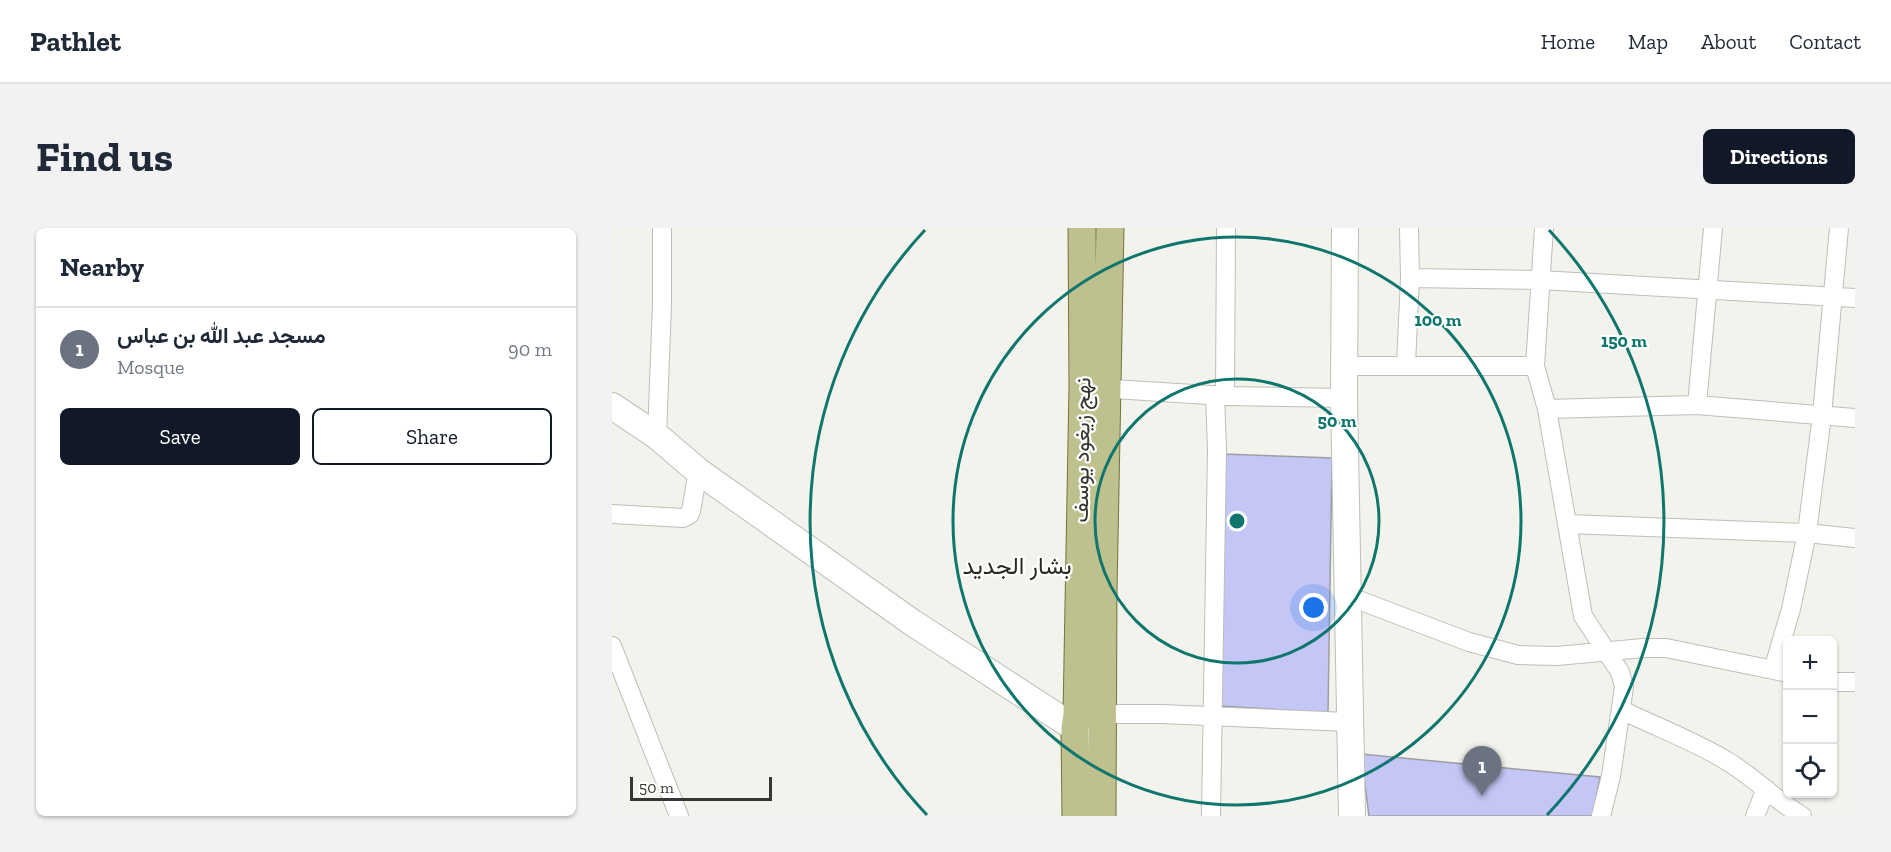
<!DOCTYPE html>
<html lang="en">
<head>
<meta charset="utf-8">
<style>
	:root { --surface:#fff; --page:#f2f2f3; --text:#1f2937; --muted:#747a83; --line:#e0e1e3; --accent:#111827 }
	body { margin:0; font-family:"Zilla Slab",Vazirmatn,serif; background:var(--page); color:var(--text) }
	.controls { position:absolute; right:18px; bottom:18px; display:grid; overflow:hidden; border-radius:9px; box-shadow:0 2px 4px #0004 }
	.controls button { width:54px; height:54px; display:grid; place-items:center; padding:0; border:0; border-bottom:2px solid var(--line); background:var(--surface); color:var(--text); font:30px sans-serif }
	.scale { position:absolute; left:18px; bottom:15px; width:142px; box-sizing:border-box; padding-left:6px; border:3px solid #363633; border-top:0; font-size:16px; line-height:21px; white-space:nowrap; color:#363633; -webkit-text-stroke:4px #fffffe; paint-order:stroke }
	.you { position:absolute; left:702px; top:380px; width:21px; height:21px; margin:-15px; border:4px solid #fff; border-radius:50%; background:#1a73e8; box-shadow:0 0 0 9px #1a73e833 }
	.badge { display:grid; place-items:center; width:39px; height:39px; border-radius:50%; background:var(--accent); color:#fff; font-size:20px; font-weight:700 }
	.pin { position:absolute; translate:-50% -50px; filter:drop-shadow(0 2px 3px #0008) }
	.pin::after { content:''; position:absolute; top:32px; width:21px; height:18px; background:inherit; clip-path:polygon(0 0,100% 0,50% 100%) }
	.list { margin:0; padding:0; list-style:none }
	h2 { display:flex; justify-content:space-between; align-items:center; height:78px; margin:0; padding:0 24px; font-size:26px }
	h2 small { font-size:20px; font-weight:400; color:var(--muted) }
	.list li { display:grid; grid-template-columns:39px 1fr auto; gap:18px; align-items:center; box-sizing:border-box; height:84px; padding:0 24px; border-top:2px solid var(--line) }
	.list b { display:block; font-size:22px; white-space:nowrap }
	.list p { margin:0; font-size:20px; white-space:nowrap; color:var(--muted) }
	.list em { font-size:20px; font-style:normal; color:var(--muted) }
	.actions { display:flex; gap:12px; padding:18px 24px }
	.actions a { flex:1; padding:14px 0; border:2px solid var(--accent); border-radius:9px; text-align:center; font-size:21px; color:var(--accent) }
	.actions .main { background:var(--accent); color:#fff }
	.icon { flex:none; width:33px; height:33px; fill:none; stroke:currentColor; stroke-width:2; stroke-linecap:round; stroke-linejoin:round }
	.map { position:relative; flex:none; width:1243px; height:588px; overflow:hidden; border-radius:9px }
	header { display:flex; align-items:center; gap:36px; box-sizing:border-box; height:84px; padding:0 30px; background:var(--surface); border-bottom:2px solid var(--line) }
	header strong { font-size:28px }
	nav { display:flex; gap:33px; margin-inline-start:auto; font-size:21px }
	.intro { display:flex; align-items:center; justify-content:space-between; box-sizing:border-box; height:144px; padding:0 36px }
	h1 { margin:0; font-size:42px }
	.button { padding:15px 27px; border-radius:9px; background:var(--accent); color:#fff; font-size:21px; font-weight:700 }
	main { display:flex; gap:36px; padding:0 36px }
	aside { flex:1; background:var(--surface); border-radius:9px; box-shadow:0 2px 4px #0004 }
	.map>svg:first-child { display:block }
	.building { fill:#c4c6f6; stroke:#9d9ea4; stroke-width:1.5 }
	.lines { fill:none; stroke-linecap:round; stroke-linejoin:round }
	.street-casing { stroke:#bebfb8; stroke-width:20 }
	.secondary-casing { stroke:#bebfb8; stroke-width:28 }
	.primary-casing { stroke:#72743c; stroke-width:29 }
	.street { stroke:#fff; stroke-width:18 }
	.secondary { stroke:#fff; stroke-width:26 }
	.primary { stroke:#bec08d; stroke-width:27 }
	.ring { fill:none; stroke:#0f766e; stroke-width:3 }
	.labels { text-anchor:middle; stroke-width:4.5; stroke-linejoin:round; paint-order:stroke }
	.street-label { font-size:22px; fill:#363633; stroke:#fffffe }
	.neighbourhood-label { font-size:24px; fill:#292924; stroke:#fffffe }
	.centre { fill:#0f766e; stroke:#fffffe; stroke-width:3 }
	.ring-label { font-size:18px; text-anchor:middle; font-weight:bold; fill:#0f766e; stroke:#fffffe; stroke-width:4.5; stroke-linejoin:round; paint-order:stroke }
</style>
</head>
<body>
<header>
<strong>Pathlet</strong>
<nav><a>Home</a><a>Map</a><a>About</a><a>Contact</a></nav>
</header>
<div class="intro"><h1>Find us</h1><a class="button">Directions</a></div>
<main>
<aside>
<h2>Nearby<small></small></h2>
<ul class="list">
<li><span class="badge" style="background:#6b7280">1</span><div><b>مسجد عبد الله بن عباس</b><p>Mosque</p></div><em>90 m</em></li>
</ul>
<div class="actions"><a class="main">Save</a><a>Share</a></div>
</aside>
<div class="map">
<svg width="1243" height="588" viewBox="0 0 1243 588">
	<rect width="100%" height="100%" fill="#f2f3ec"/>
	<!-- building -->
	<path class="building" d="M610,226L720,230L716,485L608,478Z
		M749,526L988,549L981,588H757Z"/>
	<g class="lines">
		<!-- street casing -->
		<g class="street-casing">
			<path id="street" d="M932,0L923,138L935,181L971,388L1008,444L1012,459L999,548L989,588
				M798,50L928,52L1243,70
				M794,136L798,50L797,0
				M734,138H923
				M485,160L613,168L732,170
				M613,168L614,0
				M1085,177L1101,0
				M935,181L1085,177L1243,190
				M45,208L50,76V0
				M0,286L71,290L77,287L79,283L86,243
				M956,296L1195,305L1243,310
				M736,368L857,414L906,427L945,428L1031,420H1054L1176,445
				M0,418L67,588
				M1161,442L1179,381L1195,305L1210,187L1227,0
				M1220,454H1243
				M1010,482C1044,499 1082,513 1115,533C1142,549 1163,572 1190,588
				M490,486H549L737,494
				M599,588L605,221L603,167
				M1143,588L1154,561"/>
		</g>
		<!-- secondary casing -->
		<g class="secondary-casing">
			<path id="secondary" d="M733,0L732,170L740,588
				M0,178L45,208L86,243L301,395L480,511"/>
		</g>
		<!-- primary casing -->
		<g class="primary-casing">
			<path id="primary" d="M464,588L463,501L465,487L471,158L470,0
				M490,588L491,364L498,0"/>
		</g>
		<!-- street -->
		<use href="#street" class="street"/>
		<!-- secondary -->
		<use href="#secondary" class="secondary"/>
		<!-- primary -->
		<use href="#primary" class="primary"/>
	</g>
	<!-- distance rings -->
	<g class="ring">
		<circle cx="625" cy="293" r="142"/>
		<circle cx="625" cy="293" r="284"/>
		<path d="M315 587A427 427 0 0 1 313 2M937 2A427 427 0 0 1 935 587"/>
	</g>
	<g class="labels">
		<!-- street labels -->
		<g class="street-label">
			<text transform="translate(469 222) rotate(-89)" y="8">نهج زيغود يوسف</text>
		</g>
		<!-- neighbourhood labels -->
		<g class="neighbourhood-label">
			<text x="405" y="346">بشار الجديد</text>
		</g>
	</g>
	<circle cx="625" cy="293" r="9" class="centre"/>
	<g class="ring-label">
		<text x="826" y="98">100 m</text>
		<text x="1012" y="119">150 m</text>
		<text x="725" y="199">50 m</text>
	</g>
</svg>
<div class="controls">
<button>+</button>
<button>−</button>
<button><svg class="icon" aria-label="locate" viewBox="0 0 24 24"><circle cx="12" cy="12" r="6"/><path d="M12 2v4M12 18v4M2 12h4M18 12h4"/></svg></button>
</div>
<div class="scale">50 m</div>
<div class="you"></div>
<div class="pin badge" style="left:870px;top:568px;background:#6b7280">1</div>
</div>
</main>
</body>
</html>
